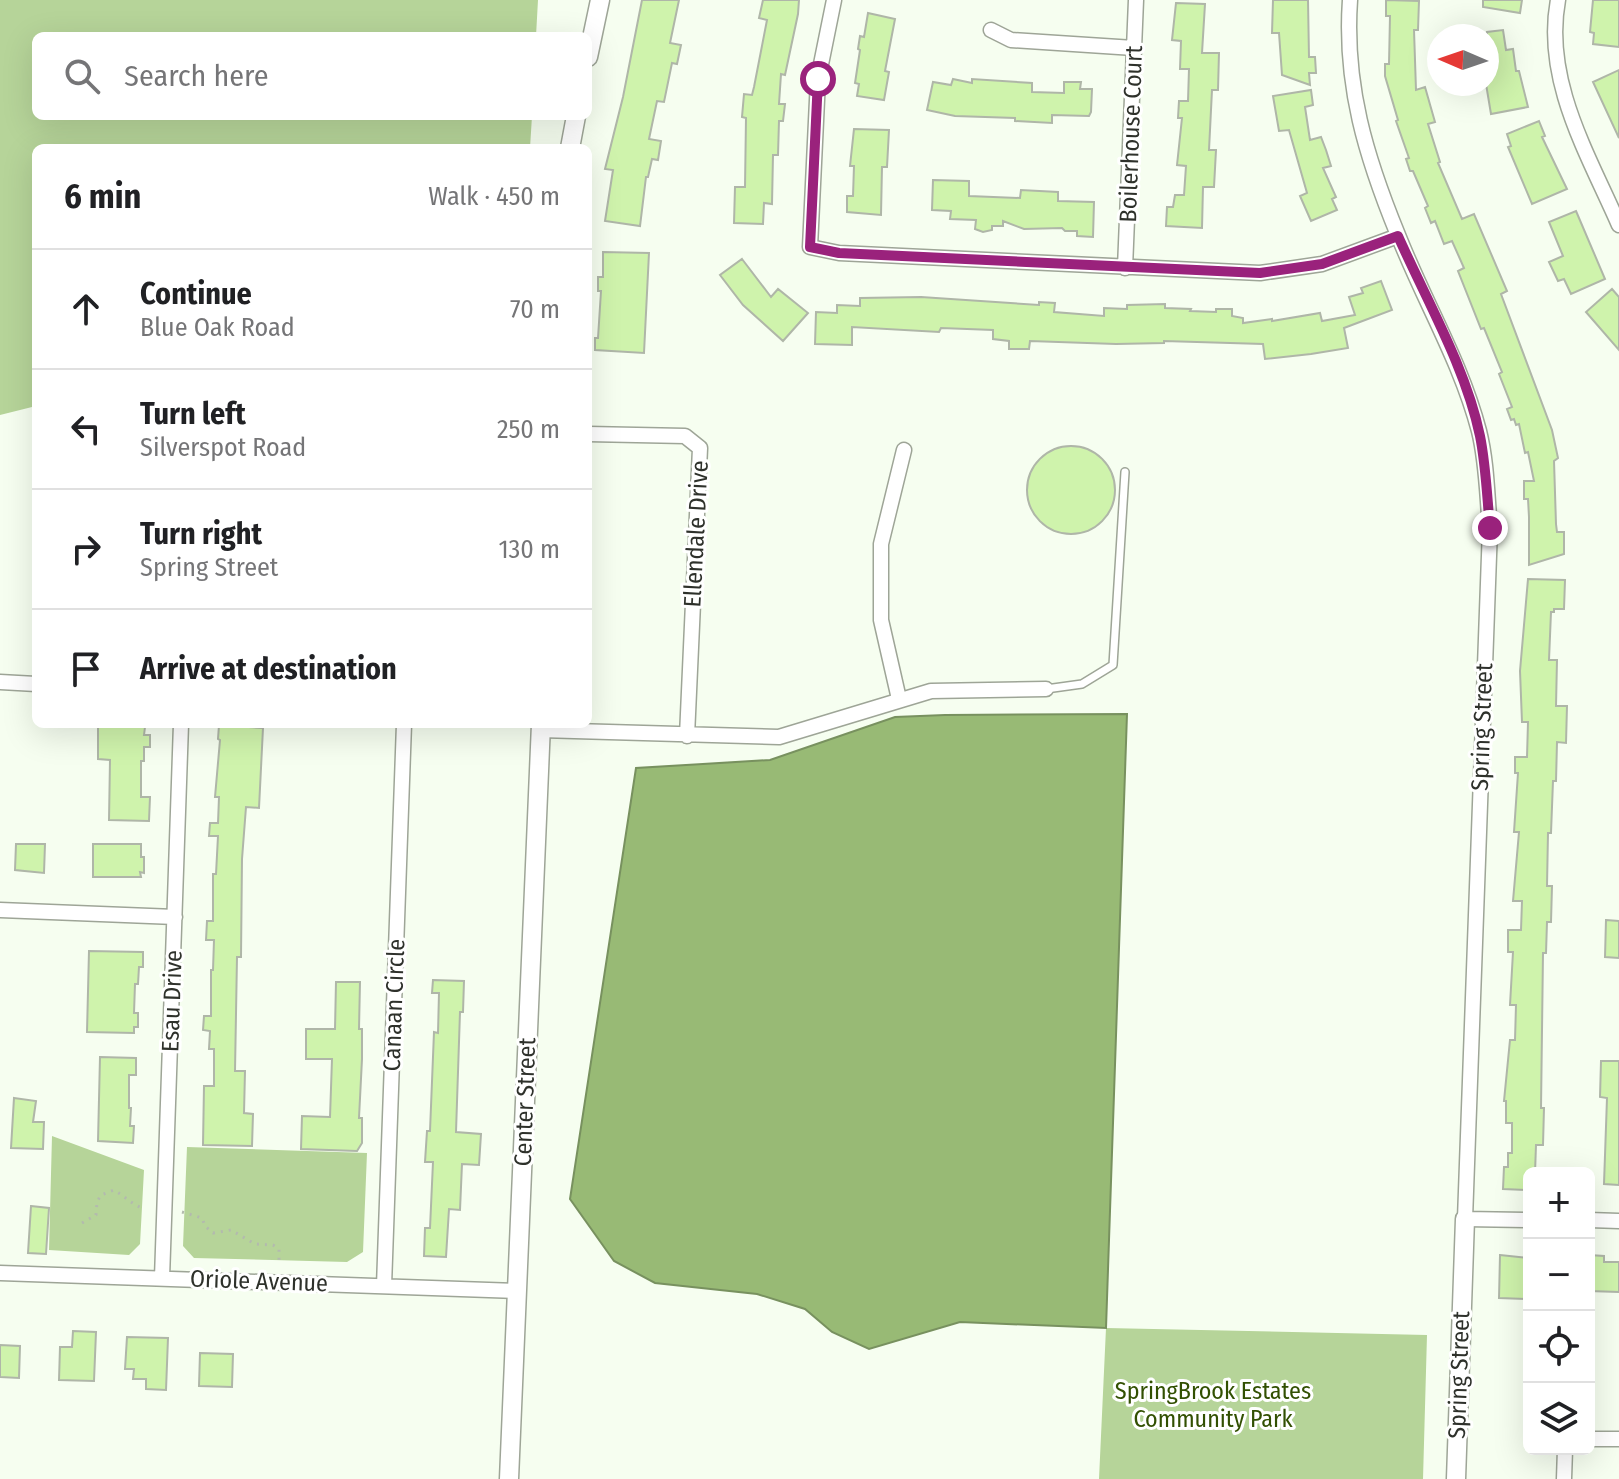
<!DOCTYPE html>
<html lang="en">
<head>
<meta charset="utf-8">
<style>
	:root { --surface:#fff; --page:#f2f2f2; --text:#202124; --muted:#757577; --line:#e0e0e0 }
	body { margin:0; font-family:"Fira Sans Condensed",sans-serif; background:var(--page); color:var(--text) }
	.controls { position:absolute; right:24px; bottom:24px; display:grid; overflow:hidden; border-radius:12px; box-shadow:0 8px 32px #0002 }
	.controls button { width:72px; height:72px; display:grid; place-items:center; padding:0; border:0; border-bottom:2px solid var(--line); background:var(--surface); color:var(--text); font:40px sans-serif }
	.compass { position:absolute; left:1427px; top:24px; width:72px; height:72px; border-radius:50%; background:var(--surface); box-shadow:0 8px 32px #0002; rotate:272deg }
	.stop { position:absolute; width:24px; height:24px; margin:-18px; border:6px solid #9a227c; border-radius:50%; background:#fff }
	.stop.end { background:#9a227c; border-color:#fff; box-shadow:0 2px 8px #0008 }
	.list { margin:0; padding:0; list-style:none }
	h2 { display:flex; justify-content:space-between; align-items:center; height:104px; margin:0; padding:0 32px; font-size:34px }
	h2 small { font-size:26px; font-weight:400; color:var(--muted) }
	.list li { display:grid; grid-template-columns:52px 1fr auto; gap:24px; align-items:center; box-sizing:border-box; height:120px; padding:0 32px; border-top:2px solid var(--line) }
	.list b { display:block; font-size:30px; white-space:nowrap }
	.list p { margin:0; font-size:26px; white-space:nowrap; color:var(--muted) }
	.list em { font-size:26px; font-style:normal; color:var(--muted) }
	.icon { flex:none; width:44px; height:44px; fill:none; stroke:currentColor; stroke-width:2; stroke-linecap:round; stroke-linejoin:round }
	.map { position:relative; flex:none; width:1619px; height:1479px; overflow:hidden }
	.search { position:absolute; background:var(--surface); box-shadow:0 8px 32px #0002; left:32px; top:32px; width:560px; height:88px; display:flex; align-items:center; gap:20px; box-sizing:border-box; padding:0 28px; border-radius:12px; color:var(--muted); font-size:30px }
	.panel { position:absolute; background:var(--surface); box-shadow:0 8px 32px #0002; left:32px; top:144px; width:560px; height:584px; border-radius:12px }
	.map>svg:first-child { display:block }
	.green { fill:#b6d499 }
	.water { fill:#98ba75; stroke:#78915f; stroke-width:2 }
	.building { fill:#cff3ac; stroke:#afb6a8; stroke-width:2 }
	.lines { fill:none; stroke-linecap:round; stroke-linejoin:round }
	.lane-casing { stroke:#9ea597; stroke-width:10 }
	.street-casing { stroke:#9ea597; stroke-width:17 }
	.secondary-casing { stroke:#9ea597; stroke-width:21 }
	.path { stroke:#b3baae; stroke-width:3; stroke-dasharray:2 6; stroke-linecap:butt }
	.lane { stroke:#fff; stroke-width:7 }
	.street { stroke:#fff; stroke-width:14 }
	.secondary { stroke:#fff; stroke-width:18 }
	.route { stroke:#9a227c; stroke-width:10 }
	.labels { text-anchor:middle; stroke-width:6; stroke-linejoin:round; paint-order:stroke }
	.street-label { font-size:24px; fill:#2e312b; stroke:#fff }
	.park-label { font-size:24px; fill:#325002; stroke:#fff }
</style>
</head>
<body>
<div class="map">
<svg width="1619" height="1479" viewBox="0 0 1619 1479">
	<rect width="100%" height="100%" fill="#f6fef0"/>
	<!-- green -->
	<path class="green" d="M0,0H538L536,36H36V116H532L530,148H36V406L0,415Z
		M52,1136L144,1170L140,1244L129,1255L49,1250Z
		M187,1147L367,1153L363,1252L347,1262L194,1258L183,1246Z
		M1106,1328L1427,1335L1423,1479H1099Z"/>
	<!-- water -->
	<path class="water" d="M1127,714L1106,1328L960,1322L869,1349L832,1332L805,1309L757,1294L655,1283L614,1261L570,1199L636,768L770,760L895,717L945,715Z"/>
	<!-- building -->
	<path class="building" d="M642,0H679L670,43L681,45L677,64L672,63L664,102L657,101L649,139L661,141L658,160L652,159L648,177H646L640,226L605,221L613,170L605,169L623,97Z
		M763,0H799L798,14L785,75L781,74L779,104H785L783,121H779L778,155H773L772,204L764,203L763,224L734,223L735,187H745L746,118L742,117L744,94L752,95L754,87L767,20L759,18Z
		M1273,0H1308L1309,57H1315L1316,73H1309L1310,85L1282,75L1279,33H1272Z
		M1386,0L1419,1L1418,30H1414L1416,90L1425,87L1435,122L1428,124L1440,162L1438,163L1462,219L1474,214L1507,291L1501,294L1552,430L1558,458L1554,461L1556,524L1557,532H1564V554L1529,565V517L1528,499H1524V481H1534L1528,452L1525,453L1519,424L1516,425L1514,419L1511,420L1507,409L1512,407L1499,374L1502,372L1484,328L1481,329L1458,271L1464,268L1452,241L1444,244L1435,221L1431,223L1425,208L1428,206L1413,171H1410L1406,159L1409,158L1396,121L1398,120L1385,76V64H1389L1390,16H1386Z
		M1483,0H1522L1520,13L1483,7Z
		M1593,0H1619V47L1593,44L1594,33L1590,32Z
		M1176,3L1205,4L1202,53H1219L1218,90H1212L1209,150H1216L1214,187H1203L1202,228L1166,226L1167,207H1173L1175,195H1184L1186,166L1177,165L1182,118H1178L1179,101H1188L1189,69H1180L1181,41L1172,40Z
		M868,13L895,19L885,71L889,72L884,100L857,96L859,84L855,83L860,50L858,49L860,36L864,37Z
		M1503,30L1506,50L1513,49L1516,71H1519L1528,107L1491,114L1486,84L1487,32Z
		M1619,70V138L1593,82Z
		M953,79L972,83V79L1032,83V92L1064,93V82H1081L1080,89H1092L1091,112L1089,116L1052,115V123L1015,121V118L955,116L927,110L933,82L951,85Z
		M1311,90L1313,105L1305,107L1310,140L1321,137L1326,150L1331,166L1323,168L1336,197L1332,199L1337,210L1311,221L1300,196L1307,193L1289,130L1279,131L1273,96Z
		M1539,121L1545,136L1542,137L1567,189L1532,204L1508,147L1511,146L1507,134Z
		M854,129L889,130L887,167H882L881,215L847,212V196H853L854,166H850Z
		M933,180L969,181V196L1020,198L1021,190L1058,192V201L1094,202L1093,237L1077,236V231H1065L1062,228L1024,229L1003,221V226H992V230L983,232L975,229L976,220L950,219L951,211L932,210Z
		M1576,211L1605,279L1571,294L1564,279L1558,281L1549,262L1563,256L1549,222Z
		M603,252L649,253L644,353L595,350V338H598L601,291H598V277H603Z
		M742,259L771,297L778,289L808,313L783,341L743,305L720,275Z
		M1381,281L1392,310L1344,328L1348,348L1311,354L1265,359L1263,344L1164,341V343L1116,344L1030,341L1029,349H1009V341L993,339V330L941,328L939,332L852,327V345L815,344L816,312L837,313V305L860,306V298L921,297L1039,305V302L1055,303L1054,312L1104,316V308L1127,309V305L1165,304V308L1191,309L1190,311L1216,312V309H1232V316L1243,318V323L1272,319V321L1320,313L1322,321L1355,315L1349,297L1363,293L1361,288Z
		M1612,289L1619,297V350L1586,312Z
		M1027 490a44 44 0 1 1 88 0a44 44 0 1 1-88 0Z
		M1528,579L1565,580L1564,609H1554V612H1551L1549,660H1557L1556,706H1567L1566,743L1557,742L1556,781H1553L1551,833H1548L1547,886H1552L1551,922H1547L1546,953H1543L1541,1108H1544L1543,1145H1536L1535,1173H1529V1190L1503,1189L1504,1167H1508V1153H1512V1123H1506V1101H1504L1510,1040H1515L1516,1005H1510L1513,952H1508V930H1521L1522,901H1513L1519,832H1514L1518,773H1515V757H1527L1528,722H1522L1520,671Z
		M219,725L263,728L259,808L246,807L242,859L241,957H237L235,1071H245L244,1113L253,1114L252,1146L203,1145L204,1086H214V1049H209L210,1031L203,1030L204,1016H211V970H213L214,940H206L207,921H213V874H216L218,836H209L210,823H218L219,797H215L220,740L218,739Z
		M98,726L145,727L144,735H150V747H144V761H141V797H150L149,821L109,820L110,760L98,759Z
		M16,844H45L44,873L15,870Z
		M93,844H141V857H144V873L140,872L141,877H93Z
		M1606,920L1619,921V958L1605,957Z
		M89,951L143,952V967H139L138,984H135L134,1013H138V1027H134V1033L87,1032Z
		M433,980L464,981L463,1012H460L456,1132L481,1134L479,1165L462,1164L460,1210L449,1209L446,1257L424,1256L425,1228H430L433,1162H425L427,1131H430L434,1032L438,1033L439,993H432Z
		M336,982H360L359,1029H362V1059L359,1118H362V1143L357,1151L301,1149L302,1116L330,1117L332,1059H306V1029H335Z
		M100,1057L136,1058V1075H129V1108H131L130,1126H134L133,1143L98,1141Z
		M1601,1061H1619V1185L1604,1184L1607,1098L1600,1097Z
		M14,1098L36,1101L33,1122H44L43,1149L11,1148Z
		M31,1206L49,1208L46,1254L28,1253Z
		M1500,1255L1529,1258V1299L1499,1298Z
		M1589,1255L1604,1256V1262H1619V1292L1589,1291Z
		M73,1331L96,1332L94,1381L59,1380L60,1347H72Z
		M127,1337L168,1338L166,1390L146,1389V1379H133L134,1369H125Z
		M0,1345L20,1346L19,1378L0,1377Z
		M200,1353L233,1354L232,1387L199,1386Z"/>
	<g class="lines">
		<!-- lane casing -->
		<g class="lane-casing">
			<path id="lane" d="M1046,689L1082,684L1113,665L1125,472"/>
		</g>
		<!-- street casing -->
		<g class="street-casing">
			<path id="street" d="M834,0L818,79L810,247L839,253L1260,273L1322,264L1398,236
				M1350,0C1344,85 1366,157 1398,235C1424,301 1461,362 1479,431C1487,463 1487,496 1490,528L1465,1219L1529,1220
				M1558,0C1543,80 1588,154 1619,225
				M991,30L1011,40L1134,48
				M1125,268L1136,0
				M588,434L685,436L700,448L687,736
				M0,682L36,684
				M899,699L881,620V544L904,450
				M540,730L779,737L931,691L1046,689
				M0,910L175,917
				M1589,1220L1619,1221
				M0,1273L518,1291
				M162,1278L181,724
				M384,1286L404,724
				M1589,1439H1619
				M1564,1479L1565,1449"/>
		</g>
		<!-- secondary casing -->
		<g class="secondary-casing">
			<path id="secondary" d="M588,57L600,0
				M570,148L576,116
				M509,1479L541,724
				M1456,1479L1465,1219"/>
		</g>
		<!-- path -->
		<path class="path" d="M182,1212L202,1218L205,1226L213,1233L231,1230L255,1244L273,1245L279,1249V1263
			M82,1223L96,1215L97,1202L101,1195L114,1190C126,1197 132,1205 145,1209"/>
		<!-- lane -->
		<use href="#lane" class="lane"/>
		<!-- street -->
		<use href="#street" class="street"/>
		<!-- secondary -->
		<use href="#secondary" class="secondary"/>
	</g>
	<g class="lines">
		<!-- route -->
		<path class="route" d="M818,79L810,247L839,253L1260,273L1322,264L1398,236C1426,299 1466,368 1480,436C1486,466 1487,497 1490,528"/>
	</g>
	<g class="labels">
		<!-- street labels -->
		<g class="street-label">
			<text transform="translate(1131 134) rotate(-88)" y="8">Boilerhouse Court</text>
			<text transform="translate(696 534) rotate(-87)" y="8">Ellendale Drive</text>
			<text transform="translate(1482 727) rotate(-88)" y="8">Spring Street</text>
			<text transform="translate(172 1001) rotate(-88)" y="8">Esau Drive</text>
			<text transform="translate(394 1005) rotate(-88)" y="8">Canaan Circle</text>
			<text transform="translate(525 1102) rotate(-88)" y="8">Center Street</text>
			<text transform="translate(259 1281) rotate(2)" y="8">Oriole Avenue</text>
			<text transform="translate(1459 1375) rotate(-88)" y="8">Spring Street</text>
		</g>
		<!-- park labels -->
		<g class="park-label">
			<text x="1213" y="1399">SpringBrook Estates<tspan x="1213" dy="28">Community Park</tspan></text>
		</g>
	</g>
</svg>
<div class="controls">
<button>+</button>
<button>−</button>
<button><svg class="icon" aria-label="locate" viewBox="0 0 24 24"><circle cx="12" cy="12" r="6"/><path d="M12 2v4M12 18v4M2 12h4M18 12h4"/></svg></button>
<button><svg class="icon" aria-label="layers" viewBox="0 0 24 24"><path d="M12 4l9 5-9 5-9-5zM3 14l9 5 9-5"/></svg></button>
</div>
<svg class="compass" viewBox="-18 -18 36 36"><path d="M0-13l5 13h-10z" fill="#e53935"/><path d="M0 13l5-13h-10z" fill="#757577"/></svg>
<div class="stop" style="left:818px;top:79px"></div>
<div class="stop end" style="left:1490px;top:528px"></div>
<div class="search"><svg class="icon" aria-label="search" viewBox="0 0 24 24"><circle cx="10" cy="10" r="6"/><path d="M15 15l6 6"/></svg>Search here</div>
<section class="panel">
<h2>6 min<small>Walk · 450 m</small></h2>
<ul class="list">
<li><svg class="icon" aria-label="ahead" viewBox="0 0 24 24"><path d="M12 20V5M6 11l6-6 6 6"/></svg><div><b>Continue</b><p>Blue Oak Road</p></div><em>70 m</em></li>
<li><svg class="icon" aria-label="left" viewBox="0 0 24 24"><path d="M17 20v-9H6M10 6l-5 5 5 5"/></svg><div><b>Turn left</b><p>Silverspot Road</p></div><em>250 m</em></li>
<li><svg class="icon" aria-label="right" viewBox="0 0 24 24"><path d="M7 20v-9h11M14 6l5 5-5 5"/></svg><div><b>Turn right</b><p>Spring Street</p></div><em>130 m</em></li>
<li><svg class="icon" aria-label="arrive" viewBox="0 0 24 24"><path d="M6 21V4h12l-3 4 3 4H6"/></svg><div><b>Arrive at destination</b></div></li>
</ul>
</section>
</div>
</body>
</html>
